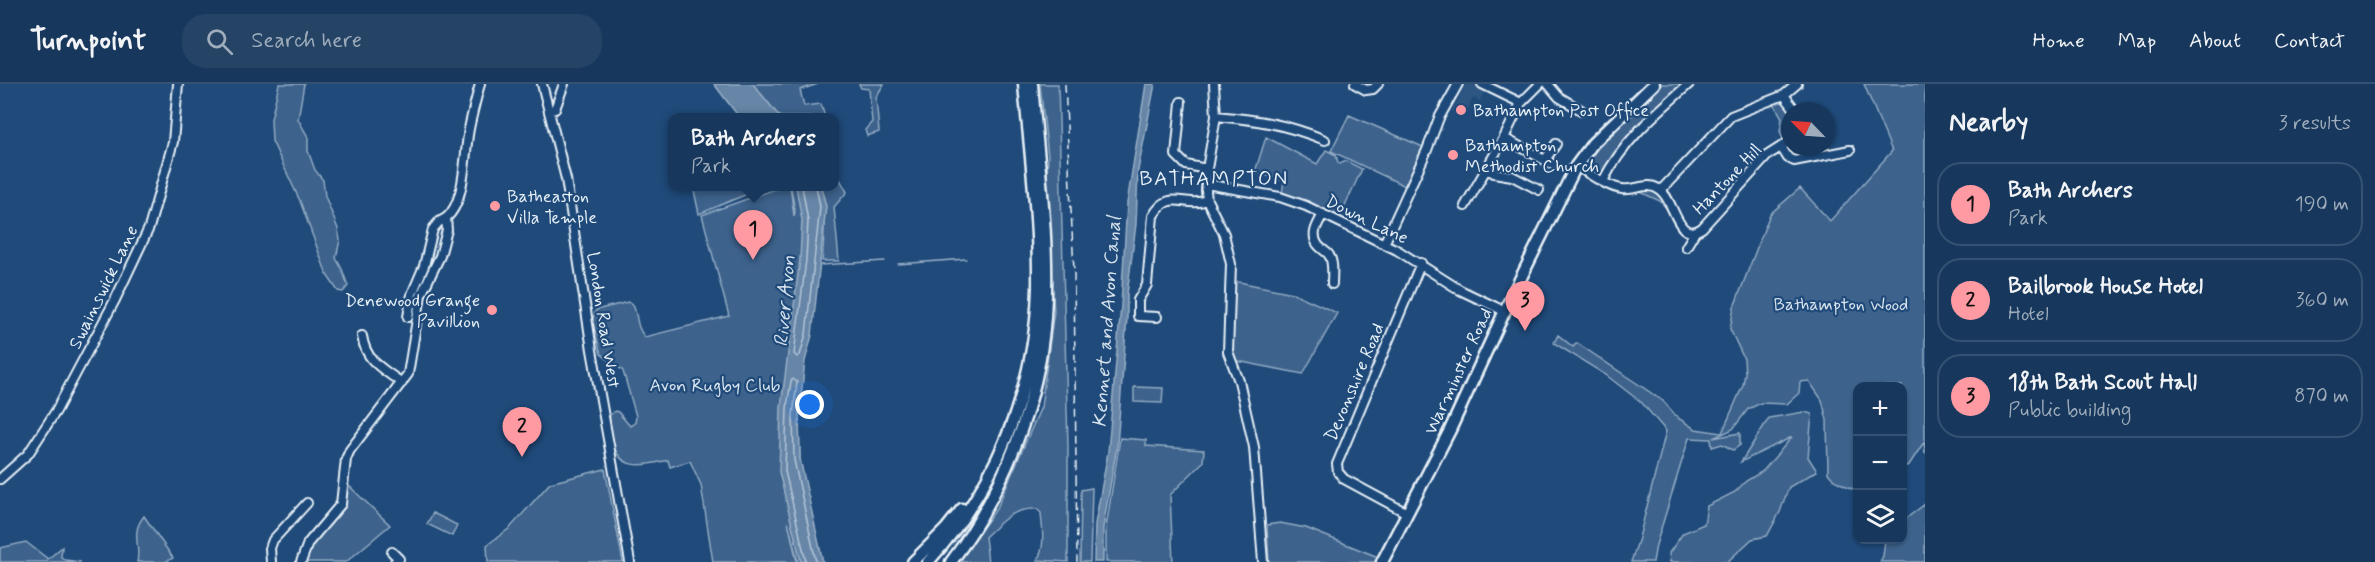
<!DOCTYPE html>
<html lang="en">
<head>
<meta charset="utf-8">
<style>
	:root { --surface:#17385c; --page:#244365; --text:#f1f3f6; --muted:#9eacbb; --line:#365272; --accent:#ff9aa2 }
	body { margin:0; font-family:Mynerve,sans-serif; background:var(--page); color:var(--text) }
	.controls { position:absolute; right:18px; bottom:18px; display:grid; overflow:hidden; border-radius:12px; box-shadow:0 2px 4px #0004 }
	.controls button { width:54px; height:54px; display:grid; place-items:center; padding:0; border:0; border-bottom:2px solid var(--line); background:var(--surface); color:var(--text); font:30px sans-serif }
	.compass { position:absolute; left:1781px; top:18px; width:54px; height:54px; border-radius:50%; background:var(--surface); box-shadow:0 2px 4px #0004; rotate:295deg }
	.you { position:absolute; left:810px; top:321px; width:21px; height:21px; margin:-15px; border:4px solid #fff; border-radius:50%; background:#1a73e8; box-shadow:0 0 0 9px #1a73e833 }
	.badge { display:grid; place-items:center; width:39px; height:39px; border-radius:50%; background:var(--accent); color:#111; font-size:20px; font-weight:700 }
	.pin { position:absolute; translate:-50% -50px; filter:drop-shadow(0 2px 3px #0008) }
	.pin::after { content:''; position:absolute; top:32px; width:21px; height:18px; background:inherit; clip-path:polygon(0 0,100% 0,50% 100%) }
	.popup { position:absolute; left:668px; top:29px; width:171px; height:78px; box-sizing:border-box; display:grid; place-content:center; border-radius:12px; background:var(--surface); filter:drop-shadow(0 2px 4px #0005); font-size:20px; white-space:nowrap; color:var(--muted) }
	.popup b { font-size:22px; color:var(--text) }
	.popup::after { content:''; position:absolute; left:50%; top:100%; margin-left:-12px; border:12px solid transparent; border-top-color:var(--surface) }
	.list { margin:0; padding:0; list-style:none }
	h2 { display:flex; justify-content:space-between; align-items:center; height:78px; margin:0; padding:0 24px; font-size:26px }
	h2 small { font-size:20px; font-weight:400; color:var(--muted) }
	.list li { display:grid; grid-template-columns:39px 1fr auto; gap:18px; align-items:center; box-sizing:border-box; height:84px; margin:0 12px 12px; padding:0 12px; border:2px solid var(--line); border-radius:24px }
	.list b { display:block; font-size:22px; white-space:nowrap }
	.list p { margin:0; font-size:20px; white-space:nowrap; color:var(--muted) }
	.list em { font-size:20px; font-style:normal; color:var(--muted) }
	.icon { flex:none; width:33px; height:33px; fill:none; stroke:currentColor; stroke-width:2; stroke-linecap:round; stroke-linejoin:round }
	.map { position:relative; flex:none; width:1925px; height:478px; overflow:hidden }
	header { display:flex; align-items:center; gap:36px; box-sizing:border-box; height:84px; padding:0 30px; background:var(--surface); border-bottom:2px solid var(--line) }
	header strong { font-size:28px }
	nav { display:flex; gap:33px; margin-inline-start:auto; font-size:21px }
	.search { width:420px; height:54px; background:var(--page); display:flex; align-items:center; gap:15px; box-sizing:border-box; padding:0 21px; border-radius:24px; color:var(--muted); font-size:22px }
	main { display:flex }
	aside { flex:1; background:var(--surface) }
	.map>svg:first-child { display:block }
	.built { fill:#2e5683 }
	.green { fill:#3c628c; stroke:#92aac2; stroke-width:1.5 }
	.water { fill:#6685a7; stroke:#9ab0c7; stroke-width:1.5 }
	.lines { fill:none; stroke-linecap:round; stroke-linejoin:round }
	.shore { stroke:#b4c6d8; stroke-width:1.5 }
	.stream { stroke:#9ab0c7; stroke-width:1.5 }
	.minor-casing { stroke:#e8f1f8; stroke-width:12 }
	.highway-casing { stroke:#e8f1f8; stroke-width:15 }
	.minor { stroke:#1f4a7a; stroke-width:8 }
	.highway { stroke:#1f4a7a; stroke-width:10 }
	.rail { stroke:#e8f1f8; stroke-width:1.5; stroke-dasharray:9 4.5; stroke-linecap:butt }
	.poi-dot { fill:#ff9aa2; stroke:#1f4a7a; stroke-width:2 }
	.labels { text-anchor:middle; stroke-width:4.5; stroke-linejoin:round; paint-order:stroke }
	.poi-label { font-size:18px; fill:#e8f1f8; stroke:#1f4a7a; text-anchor:start }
	.street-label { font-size:18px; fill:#e8f1f8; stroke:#1f4a7a }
	.park-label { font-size:18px; fill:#d7e3ed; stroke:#1f4a7a }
	.water-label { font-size:20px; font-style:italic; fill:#d4e1ec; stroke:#1f4a7a }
	.quarter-label { font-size:21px; letter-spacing:1.5px; fill:#e8f1f8; stroke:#1f4a7a }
</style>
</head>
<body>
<header>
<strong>Turnpoint</strong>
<div class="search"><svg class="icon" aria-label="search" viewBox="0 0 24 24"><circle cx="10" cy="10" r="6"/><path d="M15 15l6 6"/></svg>Search here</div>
<nav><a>Home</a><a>Map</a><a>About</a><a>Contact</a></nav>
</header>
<main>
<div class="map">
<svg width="1925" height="478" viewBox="0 0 1925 478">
	<rect width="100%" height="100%" fill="#1f4a7a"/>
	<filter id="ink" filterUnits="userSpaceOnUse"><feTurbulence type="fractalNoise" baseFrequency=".0167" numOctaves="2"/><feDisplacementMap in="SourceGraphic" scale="12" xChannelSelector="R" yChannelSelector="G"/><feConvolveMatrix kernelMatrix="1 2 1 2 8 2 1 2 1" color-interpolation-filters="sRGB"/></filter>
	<g filter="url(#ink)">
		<!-- built -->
		<path class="built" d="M1466,0H1476L1486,5L1480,17L1473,14L1464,33L1452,27Z"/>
		<!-- green -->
		<path class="green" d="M279,0H304L298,35L308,53V67L315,86L323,96L325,112L338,145L340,156L336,174L342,185L348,202L343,208L338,207L327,191L300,117L272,57L271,35Z
			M753,0H818L800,6L804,22L821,20L825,33H771Z
			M859,0H884L876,13L879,48L867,52L865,46L872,38L869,5L861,4Z
			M1040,0H1058L1068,362V478L1037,476C1046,464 1042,443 1041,429L1037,425C1012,424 1002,437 985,453L988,478H958L997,424L1041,323L1054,227L1046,113L1048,72Z
			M1659,0H1686L1604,90L1598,91L1584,81C1588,63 1643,15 1659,0Z
			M1864,0H1925V370L1924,358L1909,381L1903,383L1902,302H1858L1857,402L1852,405L1834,396L1828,389L1827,336L1822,316L1809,297L1800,298L1799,309L1787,320L1761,319L1748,325L1733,345L1713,354L1740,349V361L1733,366L1722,360L1712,363L1711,355L1689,354L1656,461L1653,478H1631L1639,454L1666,347L1642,319L1606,291L1554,259L1558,251L1573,263L1577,259L1663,317L1678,334L1695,345L1722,349L1743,301L1745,289L1744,275L1730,245L1734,223L1770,130L1800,104L1830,137L1892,67Z
			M1779,16L1785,17L1790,27V54L1784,58L1780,47L1782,34L1773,18Z
			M1349,31L1423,63L1405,102L1331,67Z
			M1266,53L1317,80L1326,66L1336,71L1338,79L1340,80L1346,77L1362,85L1339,134L1317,123L1282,110L1284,97L1255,88Z
			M1790,61V63L1817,64L1815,71L1791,74L1785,64Z
			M834,74L836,88L847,108L834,123L839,177H822C825,148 826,130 816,103L834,102Z
			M693,102H764V103L699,130Z
			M790,102L794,132L795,128L791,103H802L806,142L796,235L803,478H798L788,438L797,478H713L701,401L690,377L670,383L668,376C641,383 618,387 612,355C610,346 609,339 610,331L615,327L618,328L630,342L635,339L636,332L623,287L601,270L592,237L596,226L628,218L633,221C639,234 635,242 645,253L729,232L702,131L781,103Z
			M1646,104L1659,108L1672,131L1660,117L1636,106Z
			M1234,197L1293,209L1337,229L1303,290L1232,276L1230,263Z
			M1134,303L1163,304L1162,319L1134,318Z
			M1804,328L1812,330L1808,373L1817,387L1789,403L1780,428L1767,452L1752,455L1727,478H1670L1669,469L1683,449L1704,440L1707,422L1735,408L1746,397L1763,387L1792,353L1741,378L1769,334Z
			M1120,354L1146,356V362L1204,366L1203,378L1170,411L1173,478H1106V444Z
			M605,385L623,478H488L487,461L510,444L550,399Z
			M346,399L390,441L346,478H303L308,465L336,432Z
			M1092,404L1090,478H1080L1081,406Z
			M1925,420V478H1880L1883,472L1885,456H1902L1903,437Z
			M433,429L457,441L452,452L427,440Z
			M144,432L173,474L165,478H137C141,461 130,449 144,432Z
			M1280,439L1306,444L1378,473L1376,478H1269L1267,441Z
			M26,458L48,475L62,463L61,473L65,476L81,478H0V464Z"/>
		<!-- water -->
		<path class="water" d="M714,0H753L780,33H739Z
			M1146,0H1155L1138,86L1136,140L1127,210V233L1117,361L1103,444V478H1094L1095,440L1108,368L1121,222L1127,119Z
			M796,103H821L826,122L812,251L805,277L799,331L800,375L823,478H801L779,388L781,324L800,175L802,136Z"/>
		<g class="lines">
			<!-- shore -->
			<path class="shore" d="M802,102L808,137L806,176L794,270L797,273L800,271L806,250L820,123L816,102
				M806,478L785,387L787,324L791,297L793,295L797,298L793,331L794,376L816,478"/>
			<!-- stream -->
			<path class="stream" d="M898,180L966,175
				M820,181L885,177"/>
			<!-- minor casing -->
			<g class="minor-casing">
				<path id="minor" d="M542,0L566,95L592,266L630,478
					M1214,0L1216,32L1207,85L1206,107L1207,116L1224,150L1231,180L1228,268L1239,297L1254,363L1263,478
					M1355,0L1366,6L1373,5L1378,0
					M1548,0L1559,13L1581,26
					M1784,11L1797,0
					M1181,18L1176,71L1186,81L1207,85
					M1521,19L1540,0
					M549,27L555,25L564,0
					M1216,32C1258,36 1286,40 1325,56
					M1504,54L1552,80
					M1781,63L1788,74L1794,77L1850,66
					M1545,76L1556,60
					M1576,82C1589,89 1607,103 1622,105C1637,107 1648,96 1661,107C1675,117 1677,161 1702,144L1768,71L1790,57
					M1487,85L1494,89L1512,92L1539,106
					M1603,97C1624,56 1656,29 1689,0
					M1206,100L1280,113L1306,122L1397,166L1460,206L1504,227
					M1661,106L1731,32L1784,11L1796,27
					M1465,122L1504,54L1521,19L1482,0
					M1323,130C1318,140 1310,150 1318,161C1321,165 1326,167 1329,171C1334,179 1332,191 1332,200
					M1384,160L1427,66L1439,34L1458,0
					M1686,163L1695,148
					M408,233L412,210L424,182L433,145L439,138L446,134
					M1157,233L1138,232V216L1147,201L1153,132C1170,103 1184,125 1207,116
					M362,252C366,278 382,284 402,299
					M0,395L28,370L56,327L115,216L149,144L173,58L178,0
					M1407,429L1344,395L1338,388L1337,380L1421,179
					M392,468L399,475L395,478
					M271,478L270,464L273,456L307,419
					M301,478L308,459L341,420L346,375L350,366L408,290L421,211L440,172L447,146L446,134C466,118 464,70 469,45C472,30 476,15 480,0"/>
			</g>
			<!-- highway casing -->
			<g class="highway-casing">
				<path id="highway" d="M913,478L946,445L962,425
					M928,478C996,403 1035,306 1038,205C1039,137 1030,68 1024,0
					M951,478C1003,409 1039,319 1045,233C1050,156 1038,77 1032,0
					M1382,478L1450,346L1508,220L1576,82L1593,59L1654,0"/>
			</g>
			<!-- minor -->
			<use href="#minor" class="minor"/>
			<!-- highway -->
			<use href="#highway" class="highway"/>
			<!-- rail -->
			<path class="rail" d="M1065,0L1074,187L1077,478"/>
		</g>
	</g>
	<!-- markers -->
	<g class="poi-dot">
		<circle cx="1461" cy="26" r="6"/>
		<circle cx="1453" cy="71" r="6"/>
		<circle cx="495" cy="122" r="6"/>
		<circle cx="492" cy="226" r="6"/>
	</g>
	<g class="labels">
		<!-- poi labels -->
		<g class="poi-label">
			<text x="1473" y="32">Bathampton Post Office</text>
			<text x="1465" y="67">Bathampton<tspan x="1465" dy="21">Methodist Church</tspan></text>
			<text x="507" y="118">Batheaston<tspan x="507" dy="21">Villa Temple</tspan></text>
			<text x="480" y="222" text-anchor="end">Denewood Grange<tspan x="480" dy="21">Pavillion</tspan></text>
		</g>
		<!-- street labels -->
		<g class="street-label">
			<text transform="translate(1727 95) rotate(-46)" y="6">Hantone Hill</text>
			<text transform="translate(1367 135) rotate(26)" y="6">Down Lane</text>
			<text transform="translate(103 203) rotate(-64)" y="6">Swainswick Lane</text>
			<text transform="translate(604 236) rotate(81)" y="6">London Road West</text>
			<text transform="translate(1458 287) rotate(-65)" y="6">Warminster Road</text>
			<text transform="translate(1354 298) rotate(-67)" y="6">Devonshire Road</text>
		</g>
		<!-- park labels -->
		<g class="park-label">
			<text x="1841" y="226">Bathampton Wood</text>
			<text x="715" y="307">Avon Rugby Club</text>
		</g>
		<!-- water labels -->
		<g class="water-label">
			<text transform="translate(784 217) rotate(-85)" y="7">River Avon</text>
			<text transform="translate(1106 238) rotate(-86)" y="7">Kennet and Avon Canal</text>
		</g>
		<!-- quarter labels -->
		<g class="quarter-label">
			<text x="1214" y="101">BATHAMPTON</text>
		</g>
	</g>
</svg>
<div class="controls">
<button>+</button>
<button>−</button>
<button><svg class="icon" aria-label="layers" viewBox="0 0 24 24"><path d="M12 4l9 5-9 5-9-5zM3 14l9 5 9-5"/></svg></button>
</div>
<svg class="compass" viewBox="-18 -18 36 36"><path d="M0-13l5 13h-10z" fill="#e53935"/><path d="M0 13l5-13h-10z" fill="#9eacbb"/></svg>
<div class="you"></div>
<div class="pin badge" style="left:753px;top:176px">1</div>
<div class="popup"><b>Bath Archers</b>Park</div>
<div class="pin badge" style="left:522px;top:373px">2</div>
<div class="pin badge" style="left:1525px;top:247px">3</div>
</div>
<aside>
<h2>Nearby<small>3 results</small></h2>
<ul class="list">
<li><span class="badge">1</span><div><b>Bath Archers</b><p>Park</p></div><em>190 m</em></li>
<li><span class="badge">2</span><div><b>Bailbrook House Hotel</b><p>Hotel</p></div><em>360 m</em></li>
<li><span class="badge">3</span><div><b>18th Bath Scout Hall</b><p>Public building</p></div><em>870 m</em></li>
</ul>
</aside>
</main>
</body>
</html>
